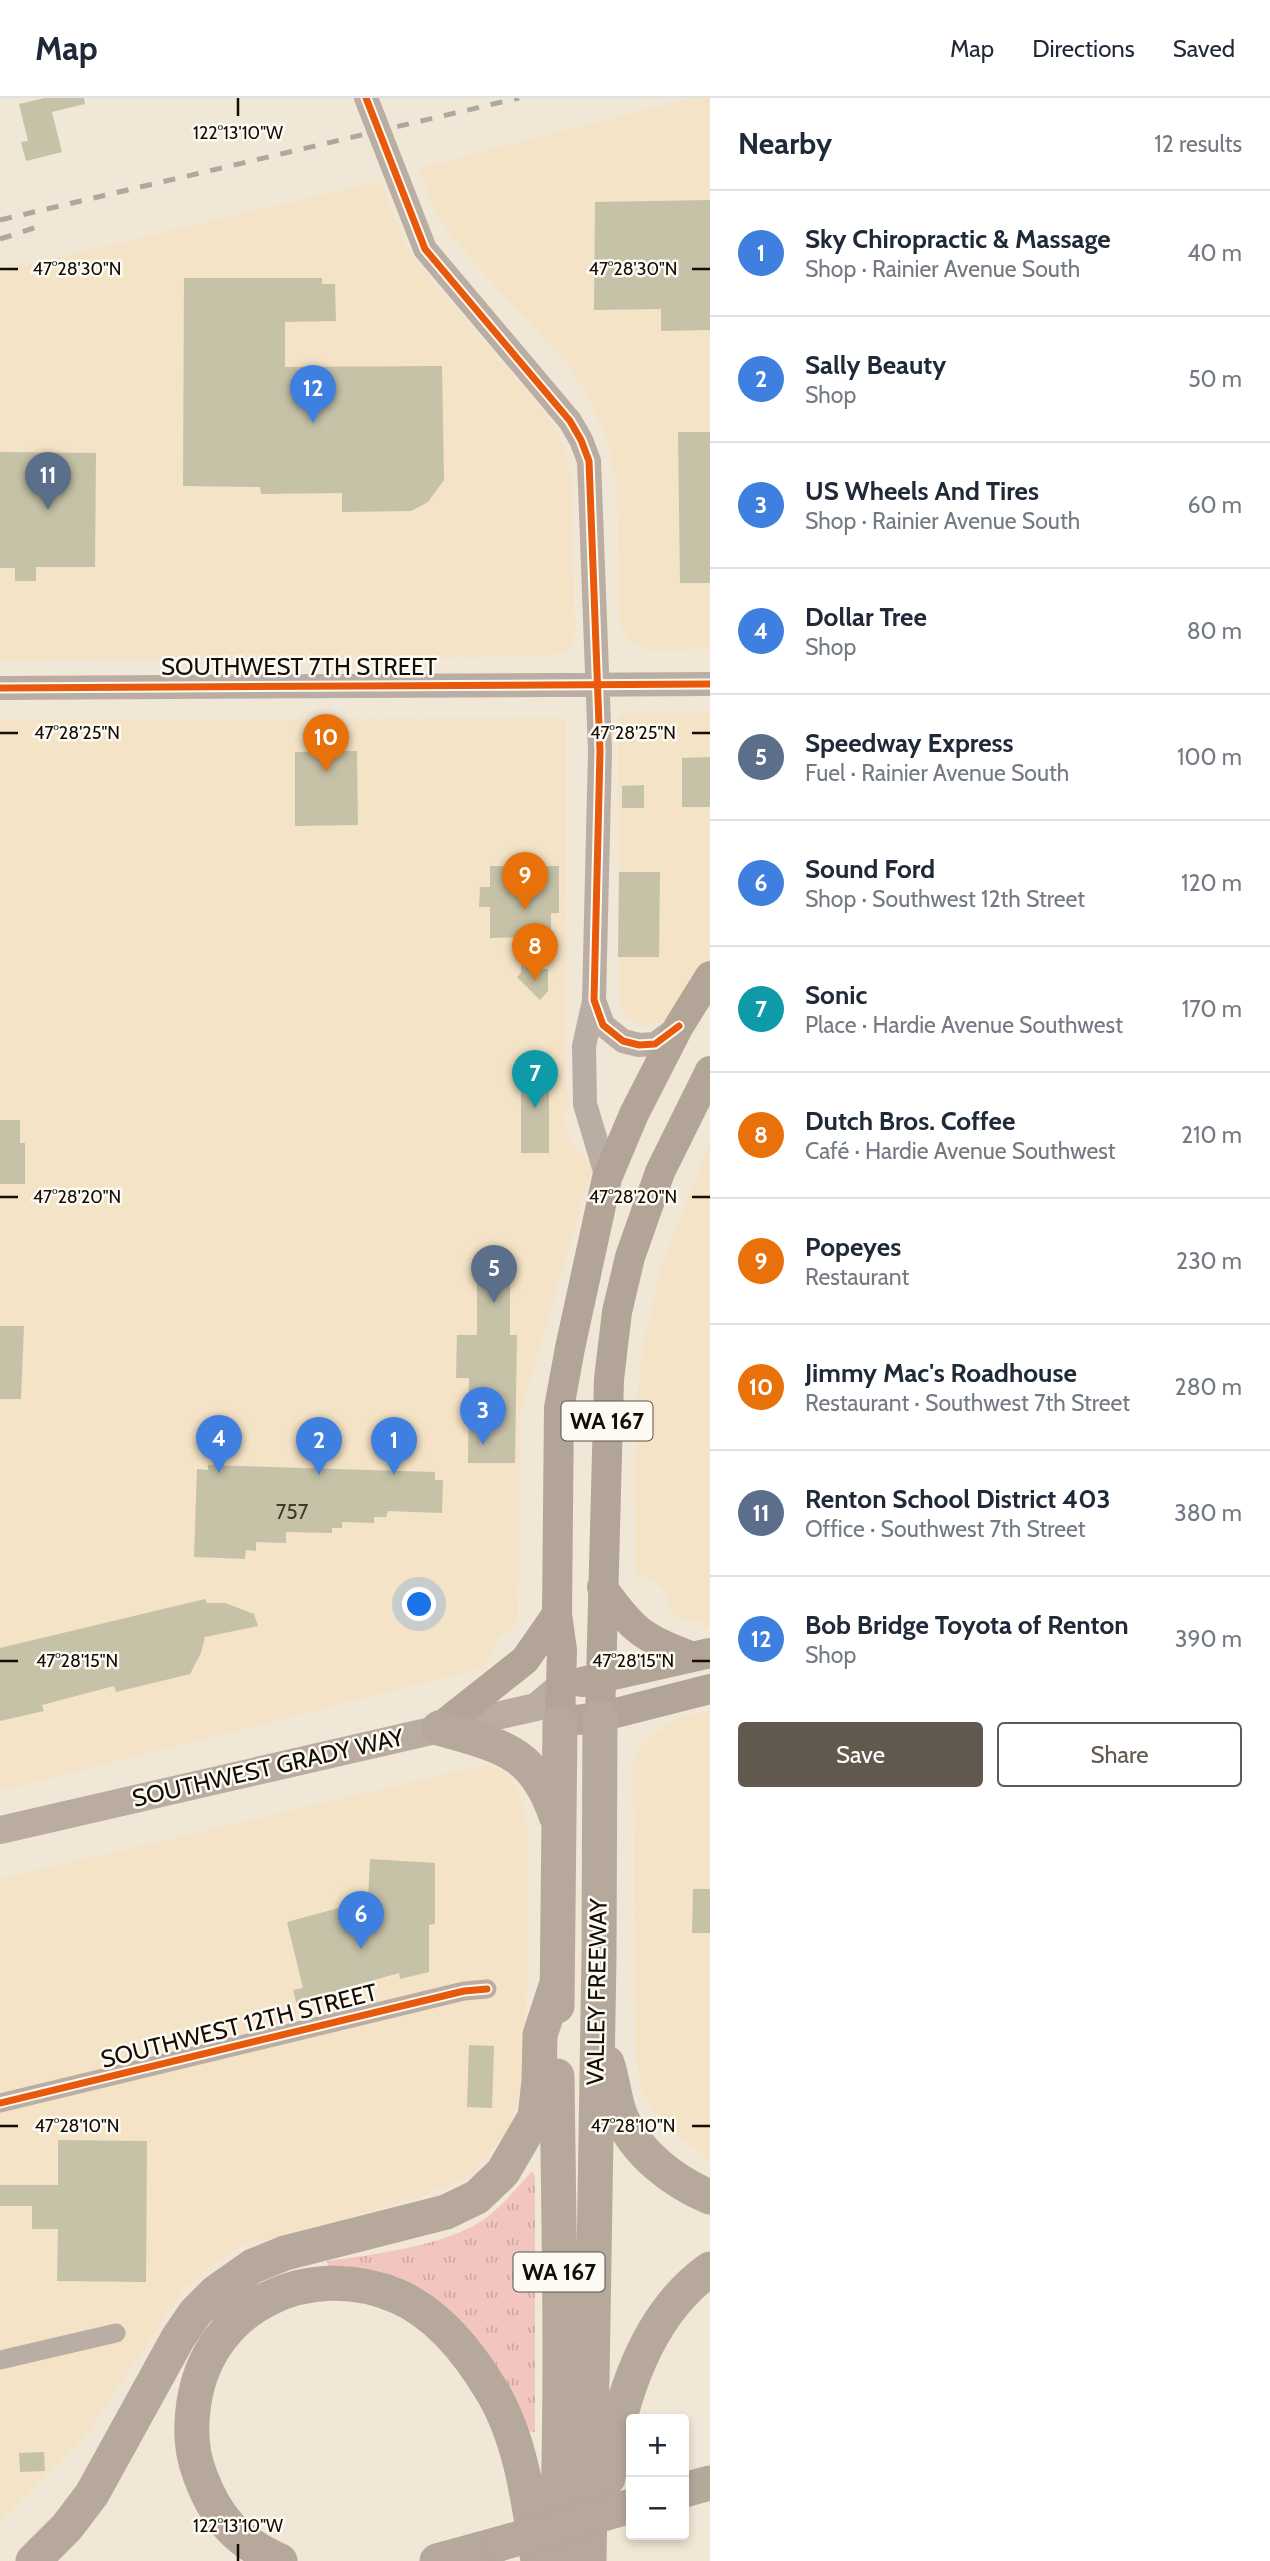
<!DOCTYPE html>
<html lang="en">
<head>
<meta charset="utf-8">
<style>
	:root { --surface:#fff; --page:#f6f6f7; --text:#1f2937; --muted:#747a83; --line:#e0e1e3; --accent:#61594e }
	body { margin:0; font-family:Cabin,sans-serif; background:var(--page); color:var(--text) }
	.controls { position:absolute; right:21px; bottom:21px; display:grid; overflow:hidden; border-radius:7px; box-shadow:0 4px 10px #0003 }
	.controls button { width:63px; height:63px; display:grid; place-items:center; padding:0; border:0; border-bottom:2px solid var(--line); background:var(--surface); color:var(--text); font:35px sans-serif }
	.you { position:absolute; left:420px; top:1507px; width:24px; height:24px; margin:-18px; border:5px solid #fff; border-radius:50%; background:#1a73e8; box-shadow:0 0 0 10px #1a73e833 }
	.badge { display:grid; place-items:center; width:46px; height:46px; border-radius:50%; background:var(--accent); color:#fff; font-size:23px; font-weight:700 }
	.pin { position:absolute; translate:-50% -58px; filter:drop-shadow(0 2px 4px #0008) }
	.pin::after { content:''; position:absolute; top:37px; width:24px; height:21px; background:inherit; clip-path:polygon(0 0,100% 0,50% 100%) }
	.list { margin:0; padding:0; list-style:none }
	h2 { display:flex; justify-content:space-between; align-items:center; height:91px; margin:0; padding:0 28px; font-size:30px }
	h2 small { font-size:23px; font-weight:400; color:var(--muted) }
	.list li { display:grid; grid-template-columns:46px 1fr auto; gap:21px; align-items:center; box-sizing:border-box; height:126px; padding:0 28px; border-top:2px solid var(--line) }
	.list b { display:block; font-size:26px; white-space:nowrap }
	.list p { margin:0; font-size:23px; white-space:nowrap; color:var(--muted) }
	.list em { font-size:23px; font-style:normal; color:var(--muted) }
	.actions { display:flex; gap:14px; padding:21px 28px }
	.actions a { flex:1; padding:16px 0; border:2px solid var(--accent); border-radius:7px; text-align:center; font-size:24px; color:var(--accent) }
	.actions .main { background:var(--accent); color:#fff }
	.map { position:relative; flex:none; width:710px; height:2463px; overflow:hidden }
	header { display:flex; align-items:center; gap:42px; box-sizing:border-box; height:98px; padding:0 35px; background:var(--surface); border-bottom:2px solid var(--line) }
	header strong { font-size:33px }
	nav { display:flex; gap:38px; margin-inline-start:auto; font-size:24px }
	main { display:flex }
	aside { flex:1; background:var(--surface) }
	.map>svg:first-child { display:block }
	.built { fill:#f4e3c6 }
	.grass { fill:url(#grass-tufts) }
	.building { fill:#c6c2a8 }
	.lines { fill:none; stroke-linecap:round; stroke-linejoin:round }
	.minor { stroke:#baada4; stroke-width:19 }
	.tertiary { stroke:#baada4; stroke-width:24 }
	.secondary { stroke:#baaca0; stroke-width:28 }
	.primary { stroke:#b2a497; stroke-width:30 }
	.motorway { stroke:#b6a89b; stroke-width:35 }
	.rail { stroke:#b0a79e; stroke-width:5; stroke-dasharray:12 12; stroke-linecap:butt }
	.motorway-bridge { stroke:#b6a89b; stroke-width:35 }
	.cycleway-casing { stroke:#fdf9f3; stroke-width:11 }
	.cycleway { stroke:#e8590c; stroke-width:7 }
	.ticks { fill:none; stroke:#130d04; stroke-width:2.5 }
	.labels { text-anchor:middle; stroke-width:5; stroke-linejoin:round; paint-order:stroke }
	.number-label { font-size:21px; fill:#403a2d }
	.shield { fill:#fdf9f3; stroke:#59544c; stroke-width:2 }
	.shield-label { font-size:23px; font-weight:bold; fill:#130d04 }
	.street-label { font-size:24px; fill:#130d04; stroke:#fdf9f3 }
	.ticks-label { font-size:18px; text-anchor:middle; fill:#130d04; stroke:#fdf9f3; stroke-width:5; stroke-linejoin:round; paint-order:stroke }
</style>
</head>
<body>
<header>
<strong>Map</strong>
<nav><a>Map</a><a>Directions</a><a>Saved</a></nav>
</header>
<main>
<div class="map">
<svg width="710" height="2463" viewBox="0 0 710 2463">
	<defs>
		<pattern id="grass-tufts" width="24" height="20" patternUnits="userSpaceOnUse" patternTransform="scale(1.75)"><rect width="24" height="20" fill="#f3c5bf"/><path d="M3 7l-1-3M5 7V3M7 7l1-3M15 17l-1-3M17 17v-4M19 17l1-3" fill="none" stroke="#cfa8a2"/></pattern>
	</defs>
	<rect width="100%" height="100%" fill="#f1e7d6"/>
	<!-- built -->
	<path class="built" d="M693,0H710V551L644,552L630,542L620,527L617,386L606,339L584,292L567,266L479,170L436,118L419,70Z
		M381,83L406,148L419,168L544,313L559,336L571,376L575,537L567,554L542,559L0,562V173Z
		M710,614V862L663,925L645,929L628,921L620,908L618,619L625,615Z
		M566,620L565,980L569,1012L561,1015L570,1042L593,1068L521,1313L518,1524L497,1542L483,1570L0,1693V622Z
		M710,1043V1528L704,1529L702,1524L678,1520L671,1514L666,1494L657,1485L648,1479H636L635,1318L642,1254L662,1166Z
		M710,1613V2062L665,2027L642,1994L636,1958L633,1662L642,1646L673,1622Z
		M488,1666L501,1672L515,1686L523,1707L529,1738L525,1985L507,2033L474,2075L416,2101L239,2149L212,2167L185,2190L84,2340L0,2424V1781Z"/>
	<!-- grass -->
	<path class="grass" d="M532,2073L535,2078V2334L527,2333L493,2268L330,2177L327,2163C372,2157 433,2149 473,2128C497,2115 514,2093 532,2073Z"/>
	<!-- building -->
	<path class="building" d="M44,0H84L85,6L52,14L62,54L26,63L21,44L28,43L19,6Z
		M710,102V232L661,233V211L594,212L595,104Z
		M184,180H322V186H335L336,223L285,224V269L442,268L444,382L428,404L411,413L342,414V395L261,396L260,389L183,388Z
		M678,334H710V485H680Z
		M0,354L96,355L95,469H36V483H15V470H0Z
		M357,653L358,727L295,728V654Z
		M710,659V709H682V660Z
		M644,687V710H622V688Z
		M490,768H559V815H551V840H537V871H548V893L540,902L517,879L521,875L522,839L490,840V809H479L480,789H490Z
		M619,774H660L659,859H618Z
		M521,964H549V1055H521Z
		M0,1022H20V1045H25V1086H0Z
		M477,1173H510V1237H517L515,1365H468L469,1280H456L457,1237H477Z
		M0,1228H24L21,1301H0Z
		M208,1367L435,1374V1382H443L442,1415L388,1413L386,1419H374V1425L342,1424V1430H332V1435L286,1434V1445L256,1444V1453L246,1452L245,1461L194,1459L197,1371L208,1372Z
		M205,1501L207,1505H225L254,1516L258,1528L205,1539L201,1555L190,1576L116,1594L114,1588L42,1607L44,1613L0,1623V1550Z
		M370,1761L435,1765V1826L429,1827V1874L400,1881L399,1875L332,1894V1899L297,1907L293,1892L303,1890L287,1824L368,1802Z
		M693,1791H710V1835H692Z
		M469,1947L494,1948L492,2010L467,2009Z
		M58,2042L147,2043L146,2184L57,2183L58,2131H32V2108H0V2087H58Z
		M44,2354L45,2373L20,2374L19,2355Z"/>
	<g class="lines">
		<!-- minor -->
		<path class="minor" d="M0,2005L464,1893L487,1891
			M0,2262L116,2235"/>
		<!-- tertiary -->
		<path class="tertiary" d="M366,0L425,151L570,323L581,342L589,363L600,653L594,902L603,927L623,943L639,947L655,946L679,928
			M0,590L710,586
			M594,903L584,948L585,1006L607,1080"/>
		<!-- secondary -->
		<path class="secondary" d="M0,1732L536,1609L561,1588"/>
		<!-- primary -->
		<path class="primary" d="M710,878L679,928L634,1016L607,1080L570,1250L559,1310L557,1516L562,1552L560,1624L600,1619L710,1591
			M602,1489C634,1534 642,1539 693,1559
			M582,1584L710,1555
			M600,1619L609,1281L617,1214L630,1159L660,1074L710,973
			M439,1630L525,1562L557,1516"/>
		<!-- motorway -->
		<path class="motorway" d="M439,1630C500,1648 534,1652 556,1718
			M557,1908L560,1624
			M607,1965C613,1982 614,2002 621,2019C637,2056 674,2084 710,2099
			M608,2380C619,2304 644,2218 710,2171
			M684,2392L710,2385
			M33,2463L67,2429L92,2396L178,2240L195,2215L216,2194L253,2168L285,2155L446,2114L477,2099L503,2074L535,2019L539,1983L540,1937L557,1885
			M280,2463C238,2444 216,2421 200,2377C191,2354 190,2329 194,2304C209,2207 309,2161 397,2198C439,2216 470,2256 493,2295C522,2344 529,2407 538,2463
			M437,2463L499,2446
			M556,2463C563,2301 559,2139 557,1978
			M589,2463L599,1856L600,1619"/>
		<!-- rail -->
		<path class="rail" d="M0,122L519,0
			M0,141L40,128"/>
		<!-- motorway-bridge -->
		<path class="motorway-bridge" d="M499,2446L631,2408"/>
		<!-- cycleway casing -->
		<g class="cycleway-casing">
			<path id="cycleway" d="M366,0L425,151L570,323L581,342L589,363L600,653L594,902L603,927L623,943L639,947L655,946L679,928
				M0,590L710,586
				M0,2005L464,1893L487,1891"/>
		</g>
		<!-- cycleway -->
		<use href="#cycleway" class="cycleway"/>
	</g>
	<!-- ticks -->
	<path class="ticks" d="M238,0V18M0,171H18M692,171H710M0,635H18M692,635H710M0,1099H18M692,1099H710M0,1563H18M692,1563H710M0,2028H18M692,2028H710M238,2446V2463"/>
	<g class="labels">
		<!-- number labels -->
		<g class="number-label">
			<text x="292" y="1421">757</text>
		</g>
		<!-- shield labels -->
		<g class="shield">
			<rect x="561.5" y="1303.5" width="91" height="39" rx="5"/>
			<rect x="513.5" y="2154.5" width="91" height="39" rx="5"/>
		</g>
		<g class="shield-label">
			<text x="607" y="1331">WA 167</text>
			<text x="559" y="2182">WA 167</text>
		</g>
		<!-- street labels -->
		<g class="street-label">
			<text x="299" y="577">SOUTHWEST 7TH STREET</text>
			<text transform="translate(268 1670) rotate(-13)" y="8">SOUTHWEST GRADY WAY</text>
			<text transform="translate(597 1894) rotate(-89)" y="8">VALLEY FREEWAY</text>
			<text transform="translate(239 1928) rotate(-14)" y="8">SOUTHWEST 12TH STREET</text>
		</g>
	</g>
	<g class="ticks-label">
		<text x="238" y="41">122°13'10"W</text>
		<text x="77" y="177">47°28'30"N</text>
		<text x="633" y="177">47°28'30"N</text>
		<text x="77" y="641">47°28'25"N</text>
		<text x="633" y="641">47°28'25"N</text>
		<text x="77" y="1105">47°28'20"N</text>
		<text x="633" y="1105">47°28'20"N</text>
		<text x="77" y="1569">47°28'15"N</text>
		<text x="633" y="1569">47°28'15"N</text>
		<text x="77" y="2034">47°28'10"N</text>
		<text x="633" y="2034">47°28'10"N</text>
		<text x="238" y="2434">122°13'10"W</text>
	</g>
</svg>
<div class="controls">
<button>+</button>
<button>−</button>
</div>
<div class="you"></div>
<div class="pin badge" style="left:394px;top:1377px;background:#3f7fe0">1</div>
<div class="pin badge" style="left:319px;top:1377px;background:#3f7fe0">2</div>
<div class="pin badge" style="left:483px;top:1347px;background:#3f7fe0">3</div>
<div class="pin badge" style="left:219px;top:1375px;background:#3f7fe0">4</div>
<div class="pin badge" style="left:494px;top:1205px;background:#5c6f8a">5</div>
<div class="pin badge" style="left:361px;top:1851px;background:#3f7fe0">6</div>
<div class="pin badge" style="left:535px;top:1010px;background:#0f9aa8">7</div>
<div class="pin badge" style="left:535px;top:883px;background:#e8710a">8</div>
<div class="pin badge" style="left:525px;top:812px;background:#e8710a">9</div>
<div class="pin badge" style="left:326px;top:674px;background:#e8710a">10</div>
<div class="pin badge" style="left:48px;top:412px;background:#5c6f8a">11</div>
<div class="pin badge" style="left:313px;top:325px;background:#3f7fe0">12</div>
</div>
<aside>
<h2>Nearby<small>12 results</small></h2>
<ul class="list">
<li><span class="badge" style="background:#3f7fe0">1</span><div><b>Sky Chiropractic &amp; Massage</b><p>Shop · Rainier Avenue South</p></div><em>40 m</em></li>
<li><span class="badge" style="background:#3f7fe0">2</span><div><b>Sally Beauty</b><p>Shop</p></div><em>50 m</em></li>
<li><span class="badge" style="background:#3f7fe0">3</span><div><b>US Wheels And Tires</b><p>Shop · Rainier Avenue South</p></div><em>60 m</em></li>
<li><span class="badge" style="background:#3f7fe0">4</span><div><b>Dollar Tree</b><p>Shop</p></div><em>80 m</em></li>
<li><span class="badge" style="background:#5c6f8a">5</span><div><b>Speedway Express</b><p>Fuel · Rainier Avenue South</p></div><em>100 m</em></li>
<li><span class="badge" style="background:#3f7fe0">6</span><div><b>Sound Ford</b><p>Shop · Southwest 12th Street</p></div><em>120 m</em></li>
<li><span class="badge" style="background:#0f9aa8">7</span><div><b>Sonic</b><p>Place · Hardie Avenue Southwest</p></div><em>170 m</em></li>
<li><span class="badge" style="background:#e8710a">8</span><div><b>Dutch Bros. Coffee</b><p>Café · Hardie Avenue Southwest</p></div><em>210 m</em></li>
<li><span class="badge" style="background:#e8710a">9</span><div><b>Popeyes</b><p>Restaurant</p></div><em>230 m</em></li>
<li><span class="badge" style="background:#e8710a">10</span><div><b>Jimmy Mac's Roadhouse</b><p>Restaurant · Southwest 7th Street</p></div><em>280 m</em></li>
<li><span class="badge" style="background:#5c6f8a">11</span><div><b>Renton School District 403</b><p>Office · Southwest 7th Street</p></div><em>380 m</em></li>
<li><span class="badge" style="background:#3f7fe0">12</span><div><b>Bob Bridge Toyota of Renton</b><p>Shop</p></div><em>390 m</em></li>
</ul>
<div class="actions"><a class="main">Save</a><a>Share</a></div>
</aside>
</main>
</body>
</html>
